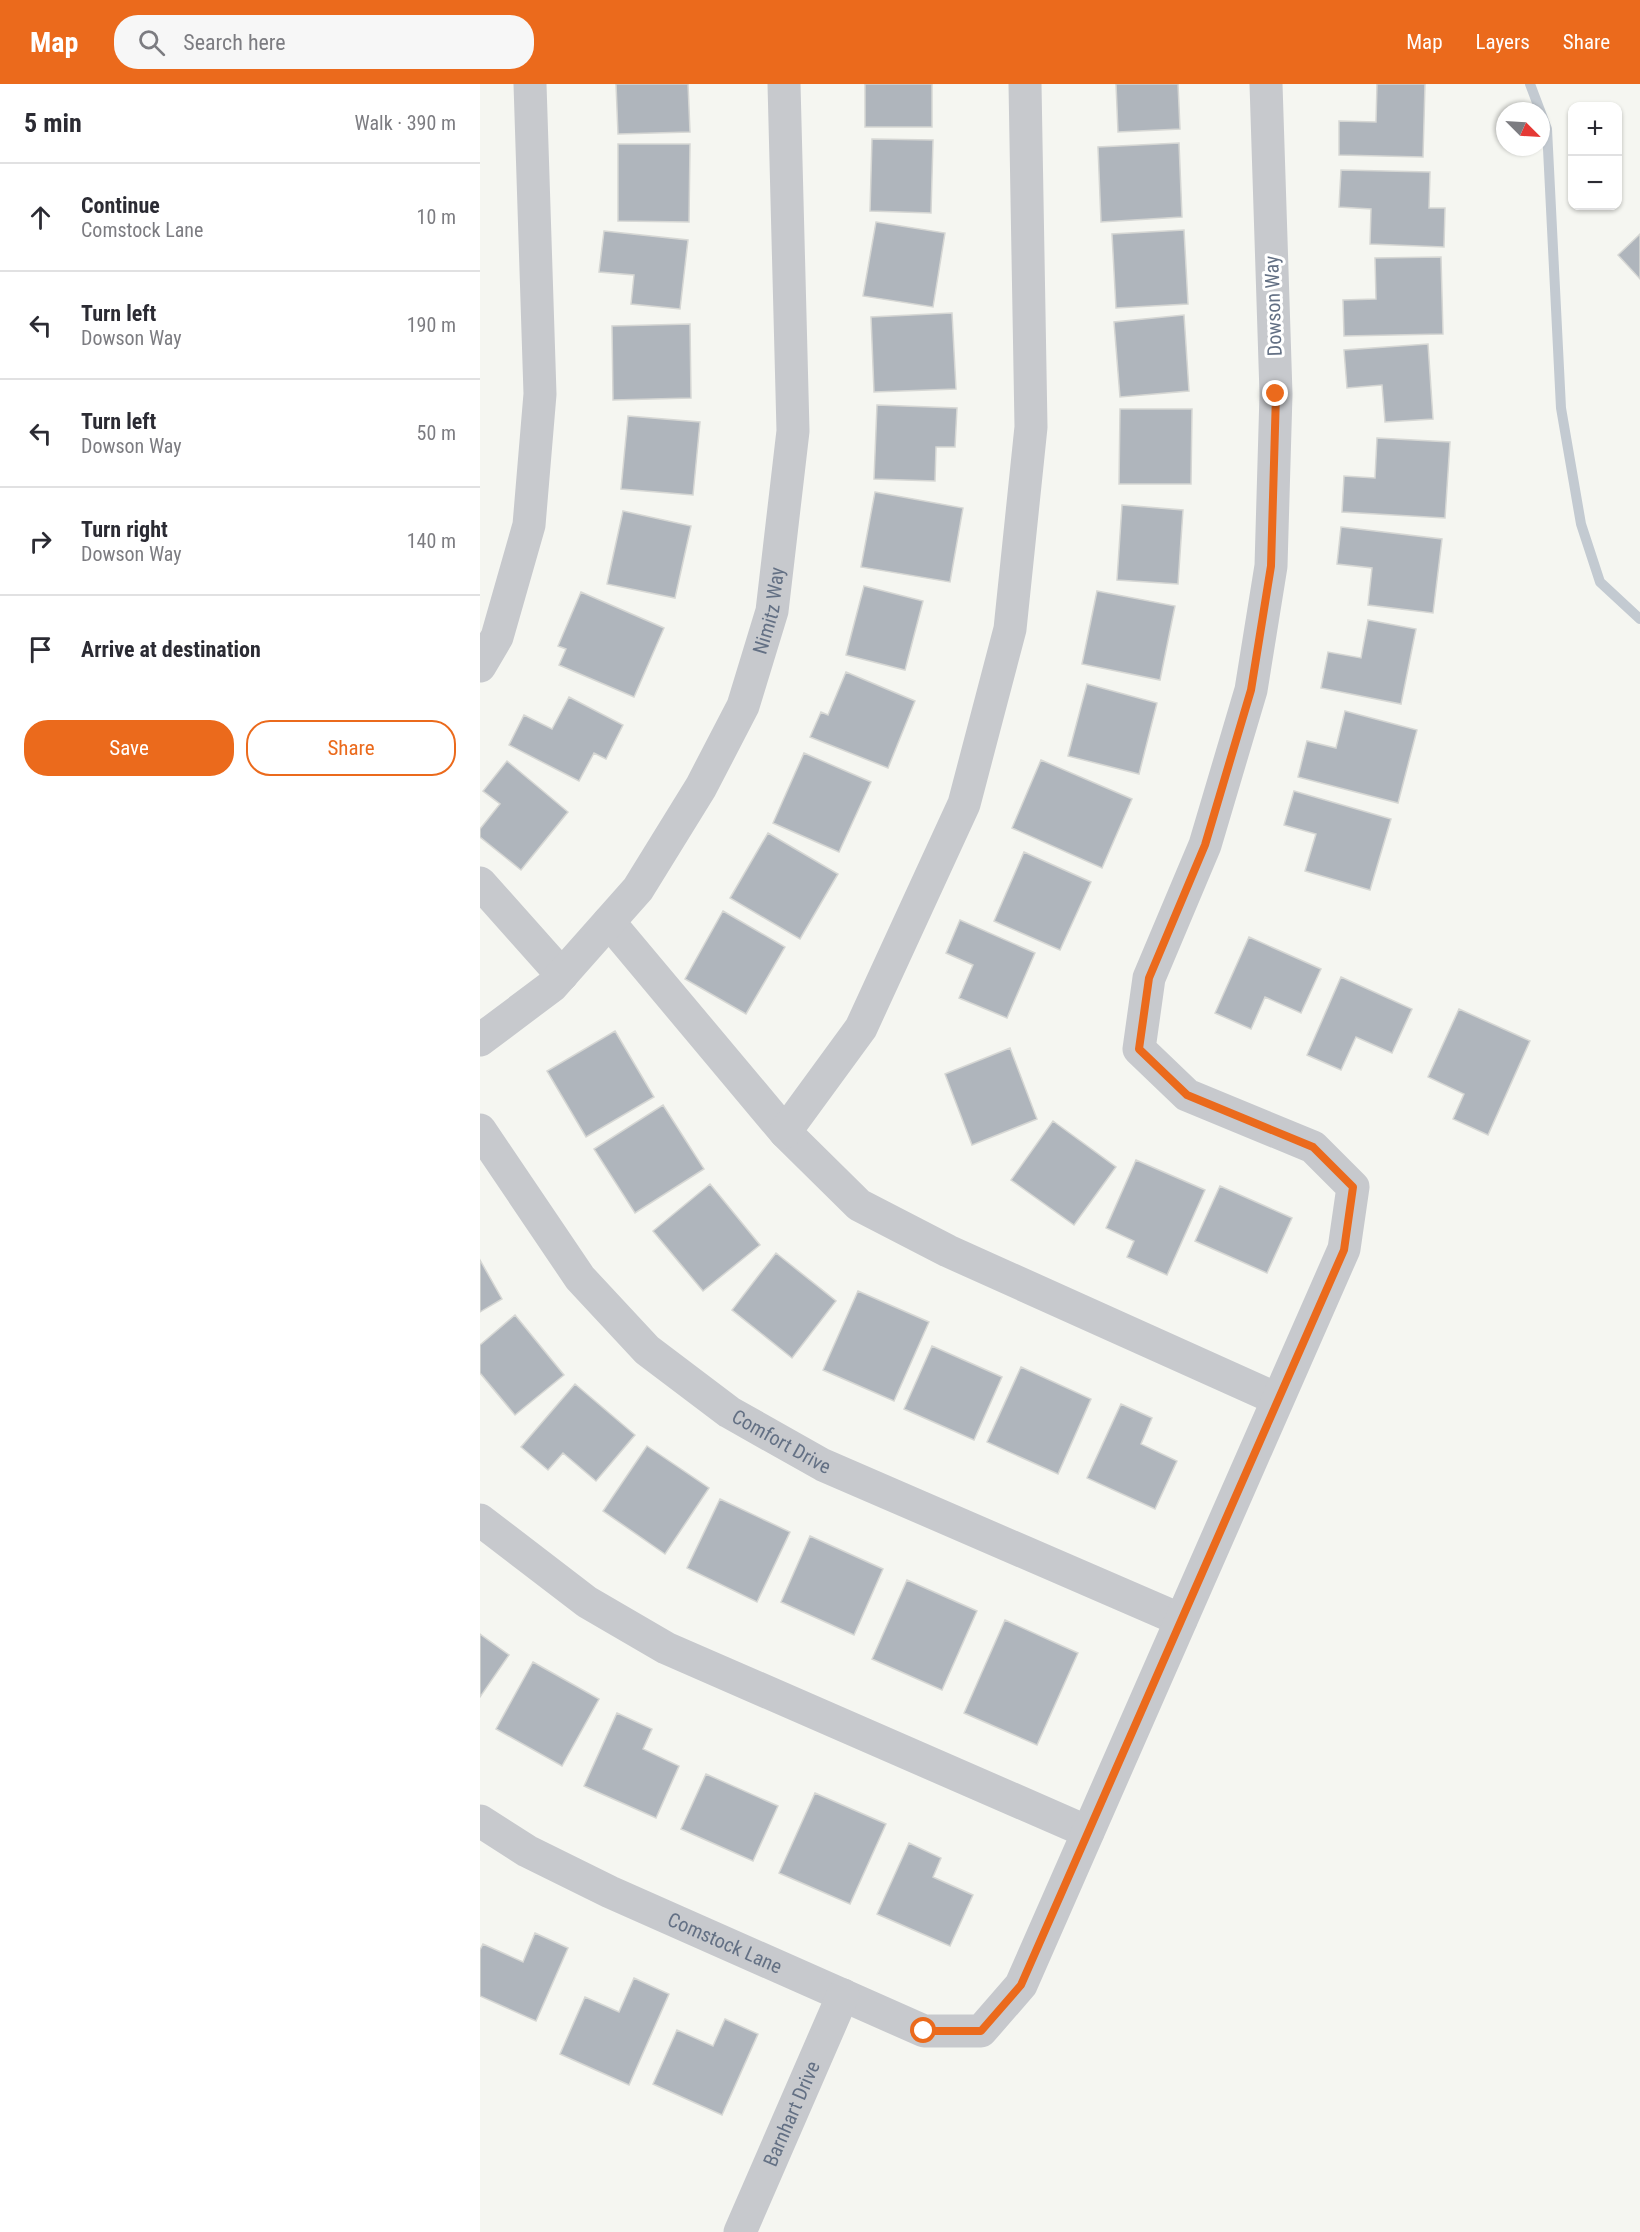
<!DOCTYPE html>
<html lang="en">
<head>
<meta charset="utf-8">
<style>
	:root { --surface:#fff; --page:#f7f7f7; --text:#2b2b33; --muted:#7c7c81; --line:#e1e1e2; --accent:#eb6a1c }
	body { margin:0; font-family:"Roboto Condensed",sans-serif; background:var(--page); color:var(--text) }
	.controls { position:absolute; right:18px; top:18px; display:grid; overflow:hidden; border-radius:12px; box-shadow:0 2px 4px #0004 }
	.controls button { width:54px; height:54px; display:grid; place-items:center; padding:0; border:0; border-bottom:2px solid var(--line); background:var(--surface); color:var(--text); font:30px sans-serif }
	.compass { position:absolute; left:1016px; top:18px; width:54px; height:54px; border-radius:50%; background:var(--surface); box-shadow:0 2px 4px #0004; rotate:114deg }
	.stop { position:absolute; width:18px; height:18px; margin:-14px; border:4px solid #eb6a1c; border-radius:50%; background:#fff }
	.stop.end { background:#eb6a1c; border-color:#fff; box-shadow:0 2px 6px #0008 }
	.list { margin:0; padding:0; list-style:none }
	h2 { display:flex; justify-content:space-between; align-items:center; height:78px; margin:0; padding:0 24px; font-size:26px }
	h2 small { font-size:20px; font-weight:400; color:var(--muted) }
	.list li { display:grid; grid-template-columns:39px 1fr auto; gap:18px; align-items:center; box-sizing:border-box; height:108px; padding:0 24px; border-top:2px solid var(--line) }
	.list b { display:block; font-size:22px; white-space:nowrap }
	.list p { margin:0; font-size:20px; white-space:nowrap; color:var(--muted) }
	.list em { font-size:20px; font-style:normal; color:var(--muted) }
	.actions { display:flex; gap:12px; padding:18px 24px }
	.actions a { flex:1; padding:14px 0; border:2px solid var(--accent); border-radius:24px; text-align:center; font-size:21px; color:var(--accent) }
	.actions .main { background:var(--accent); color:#fff }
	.icon { flex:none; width:33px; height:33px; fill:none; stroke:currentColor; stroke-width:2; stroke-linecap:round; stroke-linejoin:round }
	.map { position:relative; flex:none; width:1160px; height:2148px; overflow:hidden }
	header { display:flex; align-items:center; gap:36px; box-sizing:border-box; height:84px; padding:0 30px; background:var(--accent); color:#fff }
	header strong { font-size:28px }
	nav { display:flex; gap:33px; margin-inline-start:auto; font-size:21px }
	.search { width:420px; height:54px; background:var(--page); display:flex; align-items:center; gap:15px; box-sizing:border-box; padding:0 21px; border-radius:24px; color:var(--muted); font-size:22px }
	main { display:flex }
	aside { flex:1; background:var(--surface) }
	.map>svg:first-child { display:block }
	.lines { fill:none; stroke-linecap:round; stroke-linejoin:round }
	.stream { stroke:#c3cad1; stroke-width:10 }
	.building { fill:#afb5bc; stroke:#d6d7d4; stroke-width:1.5 }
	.minor { stroke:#c7c9cd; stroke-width:33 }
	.route { stroke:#eb6a1c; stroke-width:8 }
	.labels { text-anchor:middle; stroke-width:6; stroke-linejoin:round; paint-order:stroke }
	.street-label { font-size:20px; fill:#637084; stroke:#fff }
</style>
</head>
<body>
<header>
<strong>Map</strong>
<div class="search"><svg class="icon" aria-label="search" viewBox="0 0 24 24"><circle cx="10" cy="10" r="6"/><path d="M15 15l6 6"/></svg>Search here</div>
<nav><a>Map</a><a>Layers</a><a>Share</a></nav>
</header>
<main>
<aside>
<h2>5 min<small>Walk · 390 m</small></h2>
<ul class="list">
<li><svg class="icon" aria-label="ahead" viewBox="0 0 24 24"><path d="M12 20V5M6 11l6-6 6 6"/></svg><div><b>Continue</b><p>Comstock Lane</p></div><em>10 m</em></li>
<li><svg class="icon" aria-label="left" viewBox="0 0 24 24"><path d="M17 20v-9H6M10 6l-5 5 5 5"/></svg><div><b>Turn left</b><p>Dowson Way</p></div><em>190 m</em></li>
<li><svg class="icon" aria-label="left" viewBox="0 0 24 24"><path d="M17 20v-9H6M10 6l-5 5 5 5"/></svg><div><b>Turn left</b><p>Dowson Way</p></div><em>50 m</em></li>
<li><svg class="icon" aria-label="right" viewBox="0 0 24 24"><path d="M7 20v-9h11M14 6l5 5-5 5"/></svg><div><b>Turn right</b><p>Dowson Way</p></div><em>140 m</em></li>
<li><svg class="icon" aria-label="arrive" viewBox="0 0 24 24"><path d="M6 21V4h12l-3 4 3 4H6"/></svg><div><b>Arrive at destination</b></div></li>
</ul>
<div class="actions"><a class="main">Save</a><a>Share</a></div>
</aside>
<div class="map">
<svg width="1160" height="2148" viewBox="0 0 1160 2148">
	<rect width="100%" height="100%" fill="#f5f6f1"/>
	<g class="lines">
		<!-- stream -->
		<path class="stream" d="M1050,0L1067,45L1081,324L1101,440L1120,498L1160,535"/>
	</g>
	<!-- building -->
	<path class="building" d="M136,0H208L210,48L138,50Z
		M385,0H452V43H385Z
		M636,0H698L700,45L638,48Z
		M897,0H945L943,73L859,71V37L896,38Z
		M392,55L453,56L451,129L390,127Z
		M699,59L702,133L621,138L618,63Z
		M138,60H210L209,138L138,137Z
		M861,86L950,88L949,124H965L964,163L890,160L891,125L859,123Z
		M396,138L465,149L453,223L383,212Z
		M704,146L708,220L636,224L632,150Z
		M124,147L208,156L200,225L151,220L154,191L119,188Z
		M1160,150V195L1138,171Z
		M961,173L963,250L864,252L863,216L896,215L895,174Z
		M472,229L476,305L394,308L391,233Z
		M704,231L709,307L640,313L634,238Z
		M210,240L211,314L133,316L132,242Z
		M948,260L953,335L905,338L902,301L867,304L864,266Z
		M397,321L477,324L475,363H456L455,397L394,395Z
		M640,325H712L711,400H639Z
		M148,332L220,338L213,411L141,405Z
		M897,354L970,358L965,434L862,428L864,392L895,394Z
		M395,408L483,424L470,498L381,483Z
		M642,421L703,426L698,500L637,496Z
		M143,427L211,442L195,514L127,500Z
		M861,443L962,455L953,529L888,521L892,484L857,480Z
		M384,502L443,517L425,586L366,571Z
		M617,507L695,522L680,596L602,580Z
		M101,508L184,544L154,613L79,581L86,565L78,562Z
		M888,536L936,545L921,620L841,604L848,568L881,574Z
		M366,588L435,617L408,684L330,653L341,628L348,631Z
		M607,600L677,619L659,690L588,672Z
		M89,613L143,641L126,675L114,669L99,697L29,661L44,631L72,645Z
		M865,627L937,646L918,719L818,693L827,657L856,664Z
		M324,669L391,698L359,768L293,739Z
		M561,676L652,715L622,784L532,744Z
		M27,677L88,728L41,786L0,753V745L20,720L3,707Z
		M814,707L911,735L890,806L825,787L836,750L804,741Z
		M288,749L358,790L320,855L250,814Z
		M544,768L611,798L580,866L514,837Z
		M243,827L305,863L266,930L205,895Z
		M480,836L555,869L527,934L479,914L493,881L466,869Z
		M769,853L841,885L821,929L785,913L771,945L735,929Z
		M861,893L932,925L912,969L876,953L861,986L827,971Z
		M979,925L1050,957L1008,1051L973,1035L984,1010L948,993Z
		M135,947L174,1013L106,1053L67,987Z
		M530,964L557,1035L492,1061L465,990Z
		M183,1021L224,1085L155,1129L114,1065Z
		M573,1037L636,1083L594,1141L531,1096Z
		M656,1076L725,1106L687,1191L647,1173L654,1157L626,1144Z
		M230,1100L280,1161L223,1207L173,1147Z
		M740,1102L812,1134L787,1189L715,1157Z
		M296,1169L356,1217L312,1274L252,1226Z
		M0,1176L22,1215L0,1228Z
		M378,1207L449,1238L414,1317L343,1286Z
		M35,1231L84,1291L35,1331L0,1289V1261Z
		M452,1262L522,1293L494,1356L424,1325Z
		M541,1283L611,1315L578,1390L507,1358Z
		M95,1300L155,1351L116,1397L83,1369L68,1386L41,1363Z
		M641,1320L672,1334L661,1360L697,1377L675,1425L607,1394Z
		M167,1362L229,1404L185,1470L123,1427Z
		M240,1415L310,1448L277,1518L207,1484Z
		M330,1452L403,1485L374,1551L301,1518Z
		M427,1496L497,1527L462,1606L392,1575Z
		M525,1536L598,1569L557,1661L484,1629Z
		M0,1550L29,1571L0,1613Z
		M53,1578L119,1615L82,1682L16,1645Z
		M137,1629L172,1645L163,1665L199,1682L176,1734L104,1702Z
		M226,1690L298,1722L273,1777L201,1745Z
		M335,1709L406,1740L370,1820L299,1789Z
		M429,1759L461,1774L453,1793L493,1811L470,1862L397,1830Z
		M55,1849L88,1864L56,1937L0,1912V1866L3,1860L43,1878Z
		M154,1894L189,1910L149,2001L80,1970L105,1913L139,1928Z
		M245,1935L278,1950L242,2031L173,2000L197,1946L233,1962Z"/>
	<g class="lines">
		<!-- minor -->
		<g class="minor">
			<path d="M0,582L17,553L49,441L60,310L50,0"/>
			<path d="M0,799L82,891"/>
			<path d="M129,838L305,1048L379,1121L468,1167L797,1315"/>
			<path id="s1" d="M0,956L72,902L158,805L221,703L263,622L292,527L313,347L304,0"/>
			<path id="s2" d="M0,1046L100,1194L167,1266L249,1328L343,1381L701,1536"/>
			<path d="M305,1048L381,944L484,720L530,545L551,343L545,0"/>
			<path d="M0,1436L107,1518L186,1564L608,1748"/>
			<path id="s3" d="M0,1737L47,1767L130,1808L444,1947H501L541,1901L864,1165L873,1103L833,1063L707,1011L659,965L669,894L725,761L771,606L791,482L796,310L786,0"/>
			<path id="s4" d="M260,2148L363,1911"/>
		</g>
	</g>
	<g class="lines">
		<!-- route -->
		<path class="route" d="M444,1947H501L541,1901L864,1166L873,1103L833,1063L707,1011L659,965L669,894L725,761L771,606L791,482L796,310"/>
	</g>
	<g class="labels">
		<!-- street labels -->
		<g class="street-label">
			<text transform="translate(793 222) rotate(-92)" y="7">Dowson Way</text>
			<text dy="7" stroke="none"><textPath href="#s1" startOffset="530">Nimitz Way</textPath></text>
			<text dy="7" stroke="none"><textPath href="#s2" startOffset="440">Comfort Drive</textPath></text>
			<text dy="7" stroke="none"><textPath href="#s3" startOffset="274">Comstock Lane</textPath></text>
			<text dy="7" stroke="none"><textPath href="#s4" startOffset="129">Barnhart Drive</textPath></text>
		</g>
	</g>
</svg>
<div class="controls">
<button>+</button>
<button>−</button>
</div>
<svg class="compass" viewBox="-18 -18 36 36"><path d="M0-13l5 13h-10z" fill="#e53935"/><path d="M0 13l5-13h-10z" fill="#7c7c81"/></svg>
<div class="stop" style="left:444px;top:1947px"></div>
<div class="stop end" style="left:796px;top:310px"></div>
</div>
</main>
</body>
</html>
